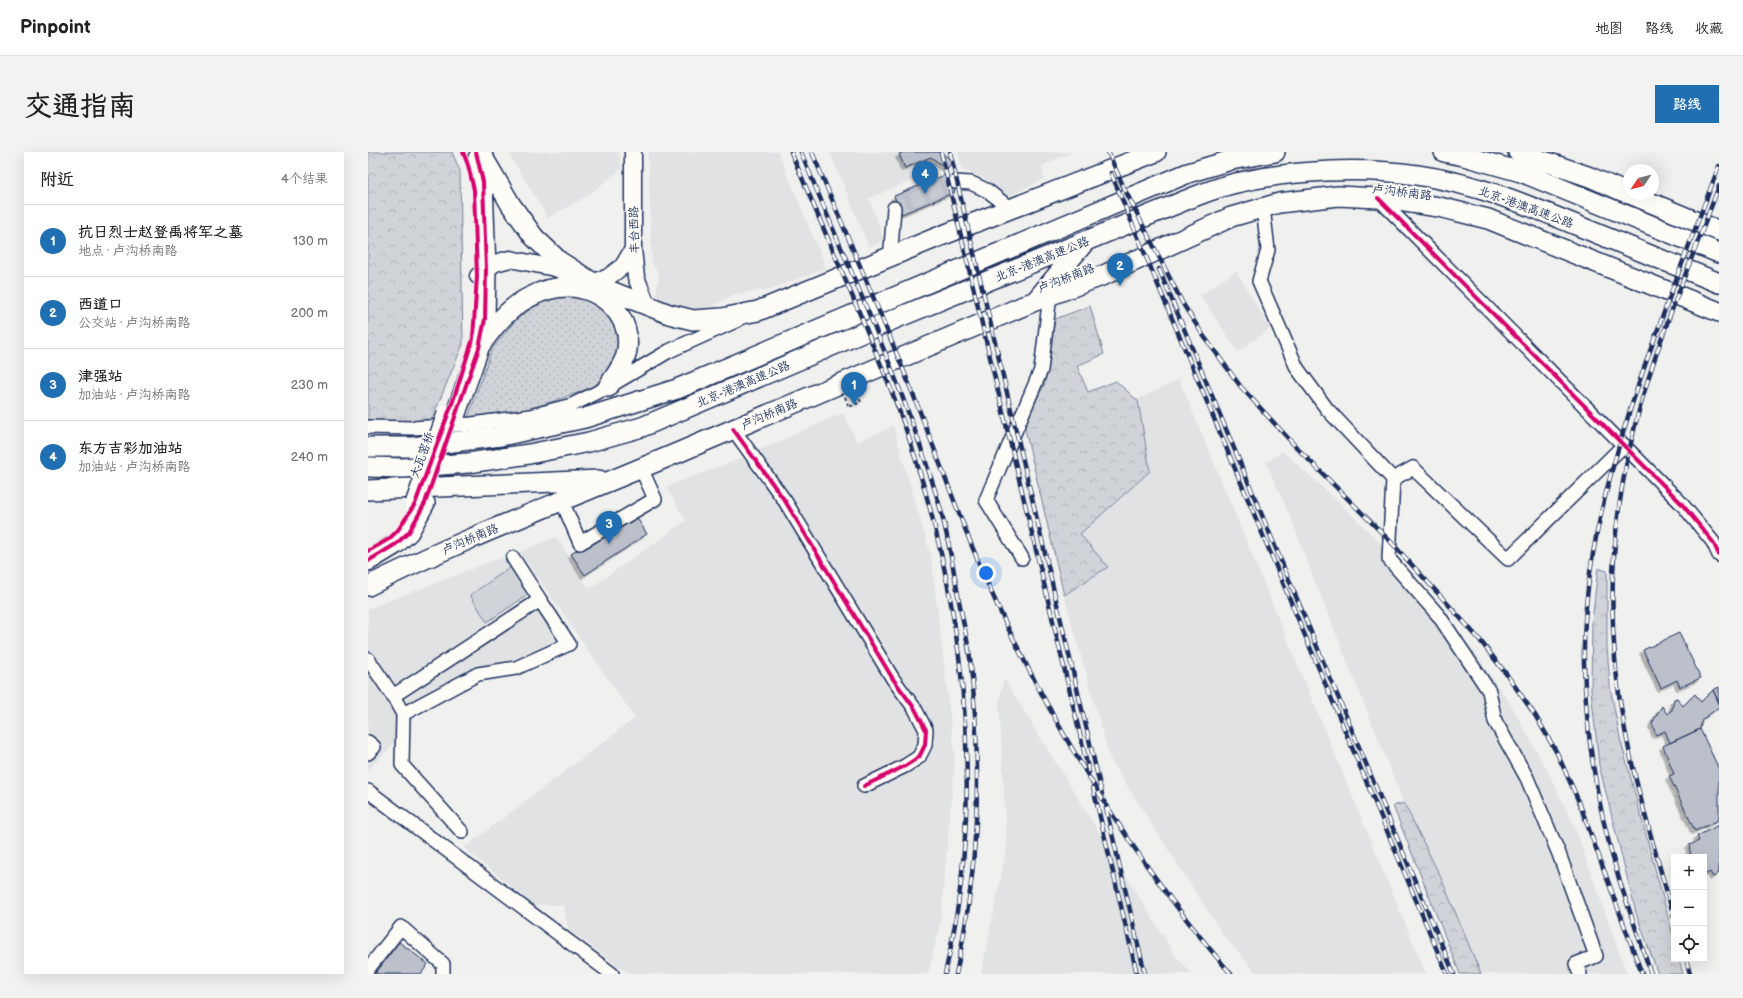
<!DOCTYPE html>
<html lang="zh">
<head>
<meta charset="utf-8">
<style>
	:root { --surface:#fff; --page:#f2f2f2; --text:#222; --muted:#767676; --line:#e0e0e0; --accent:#1f6fb2 }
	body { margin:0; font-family:"Balsamiq Sans","LXGW WenKai TC",sans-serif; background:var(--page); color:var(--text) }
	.controls { position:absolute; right:12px; bottom:12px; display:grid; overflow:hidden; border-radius:0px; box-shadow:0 4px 16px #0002 }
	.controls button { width:36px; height:36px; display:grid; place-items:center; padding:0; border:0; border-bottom:1px solid var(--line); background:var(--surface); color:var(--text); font:20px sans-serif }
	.compass { position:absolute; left:1255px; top:12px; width:36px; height:36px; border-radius:50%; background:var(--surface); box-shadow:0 4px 16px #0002; rotate:235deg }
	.you { position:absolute; left:618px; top:421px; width:14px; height:14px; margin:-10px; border:3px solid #fff; border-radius:50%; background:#1a73e8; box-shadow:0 0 0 6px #1a73e833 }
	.badge { display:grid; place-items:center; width:26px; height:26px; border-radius:50%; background:var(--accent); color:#fff; font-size:13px; font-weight:700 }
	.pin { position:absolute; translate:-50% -33px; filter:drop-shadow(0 1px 2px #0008) }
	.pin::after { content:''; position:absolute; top:21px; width:14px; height:12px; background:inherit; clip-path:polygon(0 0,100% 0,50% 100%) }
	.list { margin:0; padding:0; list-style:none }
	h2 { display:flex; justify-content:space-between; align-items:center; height:52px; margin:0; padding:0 16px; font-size:17px }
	h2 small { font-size:13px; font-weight:400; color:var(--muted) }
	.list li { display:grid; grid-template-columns:26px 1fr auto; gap:12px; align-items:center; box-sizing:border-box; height:72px; padding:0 16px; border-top:1px solid var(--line) }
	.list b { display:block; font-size:15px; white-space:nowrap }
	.list p { margin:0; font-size:13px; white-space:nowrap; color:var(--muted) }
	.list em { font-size:13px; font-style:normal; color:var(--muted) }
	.icon { flex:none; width:22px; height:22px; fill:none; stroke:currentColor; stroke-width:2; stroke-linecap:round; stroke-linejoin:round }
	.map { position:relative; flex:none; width:1351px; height:822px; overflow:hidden; border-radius:0px }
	header { display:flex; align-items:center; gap:24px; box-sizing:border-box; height:56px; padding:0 20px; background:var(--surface); border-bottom:1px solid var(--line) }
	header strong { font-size:19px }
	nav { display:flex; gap:22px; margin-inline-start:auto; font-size:14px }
	.intro { display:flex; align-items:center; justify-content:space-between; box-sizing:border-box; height:96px; padding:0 24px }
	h1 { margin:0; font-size:28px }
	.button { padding:10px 18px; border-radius:0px; background:var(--accent); color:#fff; font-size:14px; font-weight:700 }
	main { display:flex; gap:24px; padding:0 24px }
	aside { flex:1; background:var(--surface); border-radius:0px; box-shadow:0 4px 16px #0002 }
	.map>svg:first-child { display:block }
	.built { fill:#e0e2e3 }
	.grass { fill:url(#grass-dots); stroke:#76819b }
	.forest { fill:url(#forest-crowns); stroke:#76819b }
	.green { fill:#d0d3d8; stroke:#76819b }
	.building { fill:#bbc0ca; stroke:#1b2f5e; filter:url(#shadow) }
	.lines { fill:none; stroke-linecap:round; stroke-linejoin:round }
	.minor-tunnel { stroke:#c5c9d1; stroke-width:13; stroke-dasharray:13 6; stroke-linecap:butt }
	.minor-casing { stroke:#1b2f5e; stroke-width:16 }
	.major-casing { stroke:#1b2f5e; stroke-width:19 }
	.highway-casing { stroke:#1b2f5e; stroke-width:22 }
	.path { stroke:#1b2f5e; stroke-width:2; stroke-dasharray:3 3; stroke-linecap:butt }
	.minor { stroke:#fdfcf7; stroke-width:13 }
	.major { stroke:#fdfcf7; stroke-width:16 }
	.highway { stroke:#fdfcf7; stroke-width:19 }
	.rail-casing { stroke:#1b2f5e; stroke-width:4.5 }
	.rail { stroke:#fdfcf7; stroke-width:3; stroke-dasharray:9; stroke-linecap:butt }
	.highway-bridge-casing { stroke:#1b2f5e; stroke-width:22; stroke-linecap:butt }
	.highway-bridge { stroke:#fdfcf7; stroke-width:19 }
	.cycleway-casing { stroke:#fdfcf7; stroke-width:6 }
	.cycleway { stroke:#d6006c; stroke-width:4 }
	.labels { text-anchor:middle; stroke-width:4; stroke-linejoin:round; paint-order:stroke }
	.street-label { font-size:12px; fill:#1b2f5e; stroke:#fdfcf7 }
</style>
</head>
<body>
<header>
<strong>Pinpoint</strong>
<nav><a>地图</a><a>路线</a><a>收藏</a></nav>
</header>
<div class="intro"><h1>交通指南</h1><a class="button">路线</a></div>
<main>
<aside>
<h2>附近<small>4个结果</small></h2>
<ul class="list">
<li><span class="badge">1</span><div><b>抗日烈士赵登禹将军之墓</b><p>地点 · 卢沟桥南路</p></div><em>130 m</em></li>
<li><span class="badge">2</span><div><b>西道口</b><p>公交站 · 卢沟桥南路</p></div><em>200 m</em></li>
<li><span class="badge">3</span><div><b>津强站</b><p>加油站 · 卢沟桥南路</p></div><em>230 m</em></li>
<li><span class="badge">4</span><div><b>东方吉彩加油站</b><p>加油站 · 卢沟桥南路</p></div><em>240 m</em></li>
</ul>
</aside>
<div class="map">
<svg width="1351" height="822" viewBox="0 0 1351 822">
	<defs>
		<pattern id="grass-dots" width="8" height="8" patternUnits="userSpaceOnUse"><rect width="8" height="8" fill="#d0d3d8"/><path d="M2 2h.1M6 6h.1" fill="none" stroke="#b2b5bc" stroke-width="1.8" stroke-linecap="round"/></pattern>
		<pattern id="forest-crowns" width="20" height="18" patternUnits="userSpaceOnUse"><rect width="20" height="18" fill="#d0d3d8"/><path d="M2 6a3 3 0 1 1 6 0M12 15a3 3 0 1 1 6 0" fill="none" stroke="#b2b5bc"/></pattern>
		<filter id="shadow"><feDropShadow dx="-3.5" dy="3.5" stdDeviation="0" flood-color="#0004"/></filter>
	</defs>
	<rect width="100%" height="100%" fill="#f0f0ee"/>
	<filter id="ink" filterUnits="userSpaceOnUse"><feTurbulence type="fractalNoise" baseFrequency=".025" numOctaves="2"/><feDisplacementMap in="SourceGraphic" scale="8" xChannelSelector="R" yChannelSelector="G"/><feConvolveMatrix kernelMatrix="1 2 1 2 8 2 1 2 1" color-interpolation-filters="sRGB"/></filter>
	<g filter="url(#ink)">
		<!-- built -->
		<path class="built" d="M140,0H251L253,17L219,44L180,66Z
			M280,0H410L458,116L404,137L366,142L338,158L317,160L297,153L288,144L291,122L284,112Z
			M462,0H571L576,19H567L501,46L516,88L501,95Z
			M590,0H704L674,14L676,27L639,45L615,26L594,17Z
			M868,119L902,176L870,200L832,143Z
			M811,227L1058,822H889L854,781L742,607L696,443L740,415L712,382L782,319L769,248Z
			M475,261L489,290L525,274L563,404L587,606L572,773L560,822H261L201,778L195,753H166L96,696L267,566L152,400L188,385L221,437L318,369L298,335L371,307Z
			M914,299L972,351L1003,382L1059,444L1105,498L1143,553L1180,620L1205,671L1259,822H1113L1073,726L1036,651L942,417L923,366L898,311Z
			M145,401L201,496L151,522L120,525L107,530L45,565L42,575L0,618V457Z
			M636,527L807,803L824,822H613L639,695L631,550Z"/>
		<!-- grass -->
		<path class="grass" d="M198,142L229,148L249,165L255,201L235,232L95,280L124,197L148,168L172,150Z"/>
		<!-- forest -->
		<path class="forest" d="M2,0H84L92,19L95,192L59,279H0V1Z
			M722,154L736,202L709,214L720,240L748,229L770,249L782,319L712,382L740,415L696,443L656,273L677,231L687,167Z
			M1230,416L1239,419V494L1242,534L1252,586L1306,787V807H1311L1315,822H1290L1268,761L1231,613L1223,538L1224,470Z
			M1036,651L1073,726L1113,822H1092L1025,654Z"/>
		<!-- green -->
		<path class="green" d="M143,415L161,442L119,470L102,443Z"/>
		<!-- building -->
		<path class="building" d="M536,0H572L585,9L579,17L563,5L537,16L531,2Z
			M579,22L587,40L534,62L526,44Z
			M266,361L279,382L217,423L203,402Z
			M1311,481L1333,526L1312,535L1309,528L1293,536L1275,498Z
			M1351,535V551L1345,538Z
			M1345,538L1351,551V555L1334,568L1332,577L1302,591L1297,579L1288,583L1284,571L1294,554L1299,562L1304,558L1306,547L1309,546L1315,554L1327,542L1333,550Z
			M1332,577L1351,617V668L1327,679L1301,624L1306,622L1295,594Z
			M1351,673V721L1345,725L1342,720L1336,723V705H1323L1321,693L1331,689L1329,684Z
			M31,790L60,812L53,822H7Z"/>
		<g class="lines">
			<!-- minor-tunnel -->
			<path class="minor-tunnel" d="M526,56L587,30"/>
			<!-- minor casing -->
			<g class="minor-casing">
				<path id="minor" d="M587,30L603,31L620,39L643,57
					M1010,46L1313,351L1345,390L1351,403
					M895,55L900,98L891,129L929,216L959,257L1025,327L1021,407L1071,464L1121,539L1127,569L1159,626L1191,702L1228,804L1208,812L1212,822
					M525,103L523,96L526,56
					M0,275L45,276L104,272L162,264L204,253L240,235L301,199L370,168
					M365,277L417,349L525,527L547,557L558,578L557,593L551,605L537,614L496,634
					M1025,327L1045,316L1140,407L1256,293
					M194,349L212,391L287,347L273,316
					M654,406L618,348L673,218L682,143
					M0,507L25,544L172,448L145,406
					M25,544L35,562L110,522L148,516L201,492L172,448
					M35,562L34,613L94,680
					M0,590L6,595L0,601
					M0,639L244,822
					M0,817L33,775L75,812V822"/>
			</g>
			<!-- major casing -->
			<g class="major-casing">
				<path id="major" d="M265,0V97L268,125L279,153
					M110,124L127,111L142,107L187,116L225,130L239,126L255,114L265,97"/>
			</g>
			<!-- highway casing -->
			<g class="highway-casing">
				<path id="highway" d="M112,0L143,53L166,85L191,109L230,134L301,162L325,168L354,166L390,159L565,87L788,0
					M1076,0L1096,4L1153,20L1351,101
					M1150,0L1222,25L1261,42
					M1262,42L1351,79
					M669,147L716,91
					M114,191C126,174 142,154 162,145C173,139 187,135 200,135C235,135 267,167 258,203C255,214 246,225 240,235
					M87,264L111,196L117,167L118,118L115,30L110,6
					M0,295H45L133,284L217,266L309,237L820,21L863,8L907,0
					M0,315L35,316L100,311L161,302L221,290L274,275L529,166L828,44C841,39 855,34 868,31C923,18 994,15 1049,23C1107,31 1160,53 1213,75C1259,94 1305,112 1351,131
					M0,338L231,328
					M0,409L28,392L41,380L57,351
					M0,434C88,390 180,355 271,317C403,262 534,205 667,149L736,123L863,65L911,51L970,44L1010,46L1071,55L1120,67L1351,160"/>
			</g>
			<!-- path -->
			<path class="path" d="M477,245L481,255L493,250L489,241"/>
			<!-- minor -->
			<use href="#minor" class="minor"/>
			<!-- major -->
			<use href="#major" class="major"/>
			<!-- highway -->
			<use href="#highway" class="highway"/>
			<!-- rail casing -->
			<g class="rail-casing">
				<path id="rail" d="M423,0C448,58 472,116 497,174C514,216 533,258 546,302C599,468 617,651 577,822
					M433,0C481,118 536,233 572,355C580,384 585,414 590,443C594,467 601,491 603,515C614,617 610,722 588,822
					M444,0C477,79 511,157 543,237C575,317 603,400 641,478C701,601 774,719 863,822
					M573,0L721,620
					M582,0L734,642
					M740,0L756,36
					M743,21L1079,822
					M754,32L815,152L835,183L873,235L930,297L1022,389L1078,450L1111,487L1139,523L1167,563L1189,601L1211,650L1274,822
					M791,117L1086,822
					M725,635L769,822
					M738,656L777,822
					M1306,765C1282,680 1254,594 1247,506C1239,417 1250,330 1275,244C1296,173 1325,104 1351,34
					M1318,807L1322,822
					M1283,822C1273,791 1262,761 1252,730C1230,660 1218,585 1216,511C1214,411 1243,313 1275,219C1299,150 1325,82 1351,14"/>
			</g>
			<!-- rail -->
			<use href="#rail" class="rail"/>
			<!-- highway-bridge casing -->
			<g class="highway-bridge-casing">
				<path id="highway-bridge" d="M47,352L79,262"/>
			</g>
			<!-- highway-bridge -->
			<use href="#highway-bridge" class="highway-bridge"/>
			<!-- cycleway casing -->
			<g class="cycleway-casing">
				<path id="cycleway" d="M1010,46L1313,351L1345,390L1351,403
					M365,277L417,349L525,527L547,557L558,578L557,593L551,605L537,614L496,634
					M0,399L21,387L30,378L47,352L86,246L105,186L109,124L106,38L100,13L95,0
					M0,409L28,392L41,380L57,351L111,196L117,167L118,118L115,30L108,0"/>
			</g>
			<!-- cycleway -->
			<use href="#cycleway" class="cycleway"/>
		</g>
	</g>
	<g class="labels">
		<!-- street labels -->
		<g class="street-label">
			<text transform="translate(1034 40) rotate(7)" y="4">卢沟桥南路</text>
			<text transform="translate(1158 55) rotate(20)" y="4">北京-港澳高速公路</text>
			<text transform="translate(266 78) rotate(-91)" y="4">丰台西路</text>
			<text transform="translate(674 107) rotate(-22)" y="4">北京-港澳高速公路</text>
			<text transform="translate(698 126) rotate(-21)" y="4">卢沟桥南路</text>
			<text transform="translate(375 232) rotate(-23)" y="4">北京-港澳高速公路</text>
			<text transform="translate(401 262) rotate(-23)" y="4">卢沟桥南路</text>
			<text transform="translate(54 303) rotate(-70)" y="4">大瓦窑桥</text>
			<text transform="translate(102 387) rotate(-23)" y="4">卢沟桥南路</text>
		</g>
	</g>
</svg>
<div class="controls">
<button>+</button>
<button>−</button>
<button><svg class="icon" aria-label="locate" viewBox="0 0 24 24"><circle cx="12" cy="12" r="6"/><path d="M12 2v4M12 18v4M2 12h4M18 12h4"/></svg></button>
</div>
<svg class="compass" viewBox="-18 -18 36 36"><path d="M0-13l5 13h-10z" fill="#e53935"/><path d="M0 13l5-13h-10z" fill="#767676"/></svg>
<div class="you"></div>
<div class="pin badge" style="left:486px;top:253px">1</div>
<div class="pin badge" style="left:752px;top:134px">2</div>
<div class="pin badge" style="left:241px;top:392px">3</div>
<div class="pin badge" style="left:557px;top:42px">4</div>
</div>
</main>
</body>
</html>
